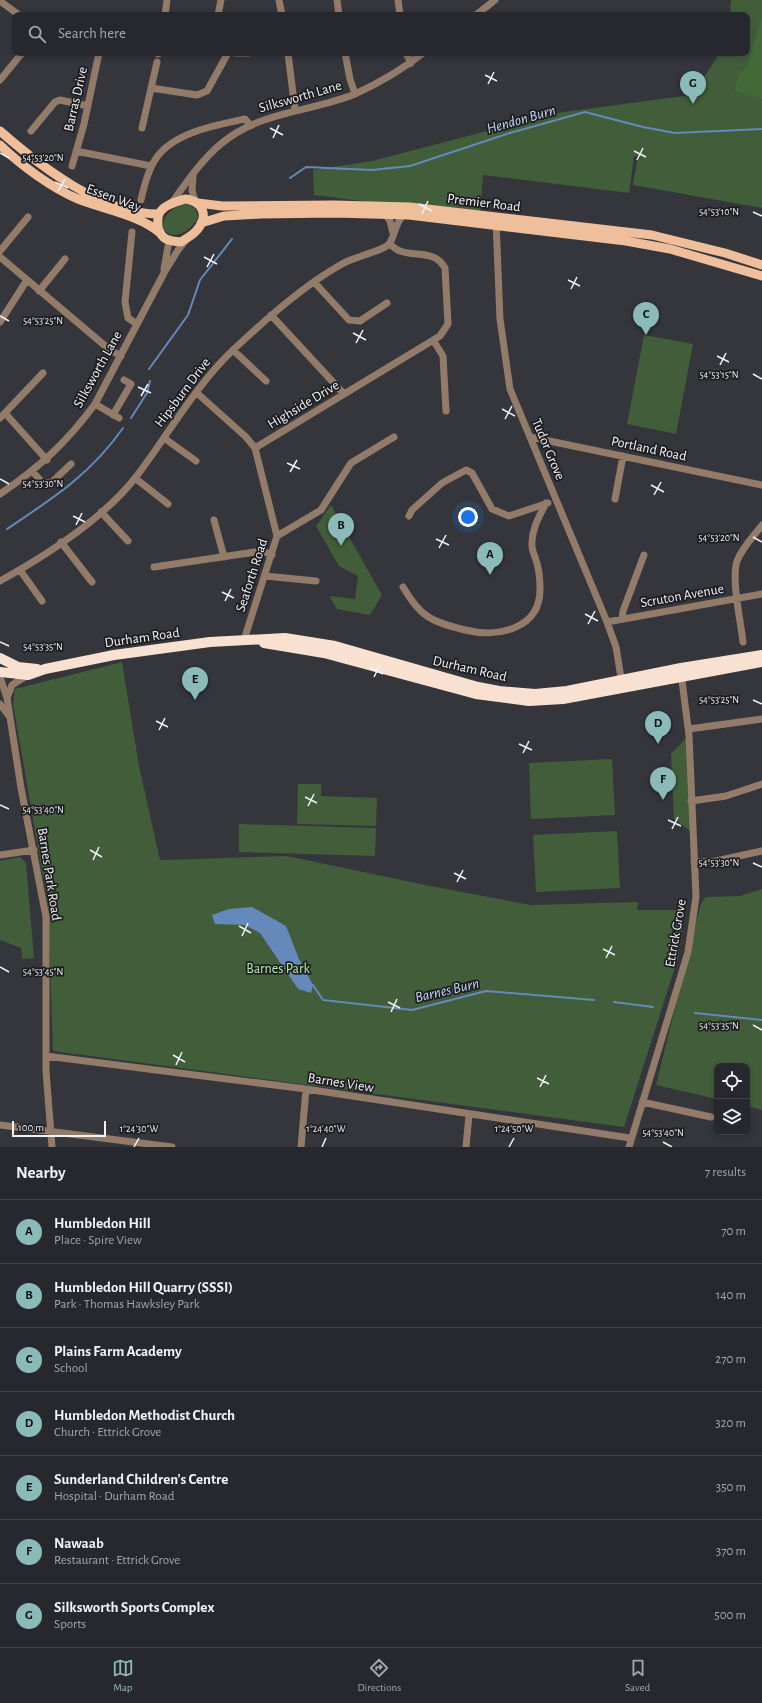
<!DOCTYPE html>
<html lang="en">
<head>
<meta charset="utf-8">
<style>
	:root { --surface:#27282d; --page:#2f3035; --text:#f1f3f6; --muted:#a4a6aa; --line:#434449; --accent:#8bbbb9 }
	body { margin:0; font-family:"Alegreya Sans",sans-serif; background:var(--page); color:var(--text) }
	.controls { position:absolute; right:12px; bottom:12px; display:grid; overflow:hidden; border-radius:8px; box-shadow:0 2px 6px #0003 }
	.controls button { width:36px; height:36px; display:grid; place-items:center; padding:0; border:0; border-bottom:1px solid var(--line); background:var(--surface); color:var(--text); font:20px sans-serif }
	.scale { position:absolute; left:12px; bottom:10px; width:94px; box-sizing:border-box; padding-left:4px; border:2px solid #f1f2f6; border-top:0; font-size:11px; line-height:14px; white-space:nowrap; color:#f1f2f6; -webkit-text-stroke:3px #1d1d20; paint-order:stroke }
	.you { position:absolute; left:468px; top:517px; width:14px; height:14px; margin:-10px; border:3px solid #fff; border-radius:50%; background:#1a73e8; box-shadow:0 0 0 6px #1a73e833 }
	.badge { display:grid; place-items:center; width:26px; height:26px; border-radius:50%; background:var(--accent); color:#111; font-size:13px; font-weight:700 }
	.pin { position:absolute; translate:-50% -33px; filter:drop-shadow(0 1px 2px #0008) }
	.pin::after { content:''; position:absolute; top:21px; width:14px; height:12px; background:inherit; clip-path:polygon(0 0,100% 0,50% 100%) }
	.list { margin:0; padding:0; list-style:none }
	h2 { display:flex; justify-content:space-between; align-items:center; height:52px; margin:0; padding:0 16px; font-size:17px }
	h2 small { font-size:13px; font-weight:400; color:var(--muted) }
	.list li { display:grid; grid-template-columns:26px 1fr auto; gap:12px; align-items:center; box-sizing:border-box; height:64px; padding:0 16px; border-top:1px solid var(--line) }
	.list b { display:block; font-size:15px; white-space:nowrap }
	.list p { margin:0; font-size:13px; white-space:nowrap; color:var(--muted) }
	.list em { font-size:13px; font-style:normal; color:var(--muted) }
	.icon { flex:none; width:22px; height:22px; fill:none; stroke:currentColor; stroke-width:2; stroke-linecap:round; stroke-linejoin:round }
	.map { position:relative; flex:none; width:762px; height:1147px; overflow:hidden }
	.search { position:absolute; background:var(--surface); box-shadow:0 2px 6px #0003; left:12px; right:12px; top:12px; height:44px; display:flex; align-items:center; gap:10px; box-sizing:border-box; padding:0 14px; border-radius:8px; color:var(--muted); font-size:15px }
	.sheet { height:500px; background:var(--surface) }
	nav { display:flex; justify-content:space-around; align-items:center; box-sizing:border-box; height:56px; border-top:1px solid var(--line); background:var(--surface); font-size:11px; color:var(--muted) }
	nav a { display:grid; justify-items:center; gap:2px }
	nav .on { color:var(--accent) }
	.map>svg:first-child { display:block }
	.green { fill:#415d3a }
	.forest { fill:#436939 }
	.water { fill:#6689bb }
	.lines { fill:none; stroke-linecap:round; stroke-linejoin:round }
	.stream { stroke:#6689bb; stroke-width:2 }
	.minor { stroke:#937b6a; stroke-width:7 }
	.major { stroke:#efbe9b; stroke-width:9 }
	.highway { stroke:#f9e1d1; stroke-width:10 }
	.ticks { fill:none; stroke:#f1f2f6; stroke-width:1.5 }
	.labels { text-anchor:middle; stroke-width:3.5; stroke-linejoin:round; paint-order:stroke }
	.street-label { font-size:14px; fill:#f1f2f6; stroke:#1d1d20 }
	.park-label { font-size:14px; fill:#b2eea4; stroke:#1d1d20 }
	.water-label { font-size:15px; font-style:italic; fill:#c2d6f3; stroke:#1d1d20 }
	.ticks-label { font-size:10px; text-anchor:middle; fill:#f1f2f6; stroke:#1d1d20; stroke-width:3.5; stroke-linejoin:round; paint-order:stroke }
</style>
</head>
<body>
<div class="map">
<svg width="762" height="1147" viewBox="0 0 762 1147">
	<rect width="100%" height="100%" fill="#34363c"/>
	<!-- green -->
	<path class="green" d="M731,0H762V208L633,185L637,162L641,157L634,156L629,193L483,175L480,216L314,195L313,170L372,161L556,113L692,95L720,53H747V15H730Z
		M186,204C195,207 197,209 198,218C191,230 176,242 163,230C162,215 172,207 186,204Z
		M644,335L693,344L676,434L627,424Z
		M331,505L382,595L370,615L337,609L329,596L355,599L358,576L339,566L316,526Z
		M122,662L139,766L160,860L287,856L430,886L531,905L638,902L637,910H677L683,926L678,958L624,1127L53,1051L48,905L13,704L15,689Z
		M689,735L693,833L674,819L671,754Z
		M612,759L615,815L531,819L529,763Z
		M298,784H321V796L377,798L376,826L297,824Z
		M239,824L376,828L375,856L239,852Z
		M617,831L620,888L536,892L533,835Z
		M20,857L26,863L34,958L22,959L21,948L0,940V861Z
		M762,889V1110L747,1106V1066H717V1099L656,1085L701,903L706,897L740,896Z"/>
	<!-- forest -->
	<path class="forest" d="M762,16V99L734,91L739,74L747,65Z"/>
	<!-- water -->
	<path class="water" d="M252,907L286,926L299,959L313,985L311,993L298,989L260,933L245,925L215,924L212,915L229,909Z"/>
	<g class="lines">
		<!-- stream -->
		<path class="stream" d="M290,178L306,167L372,170L410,166L510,133L585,112L643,127L675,133L762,129
			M149,369L188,315L200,280L232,239
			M131,418L147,393L150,381
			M7,529C52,499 91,474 123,428
			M313,985L323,1000L412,1010L486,991L594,1000
			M614,1002L653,1007
			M695,1013L762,1020"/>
		<!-- minor -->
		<path class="minor" d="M279,0L282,15
			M337,0L339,15
			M398,0L400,15
			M0,1L19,15
			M165,15L167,0
			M218,15L221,0
			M476,15L495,0
			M235,53H249
			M288,53L295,110
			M345,53L350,79L355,94
			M406,53L411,63
			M158,54V53
			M0,80L22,53
			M151,88L197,95L207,91L228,53
			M142,128L157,62
			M31,131L55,102L60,100L88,106
			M76,151L151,166
			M72,166L84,124L99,53
			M193,176L192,191L195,200
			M141,200C144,186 148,169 157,157C175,132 217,125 245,119L250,125
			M171,204C185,184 203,158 222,143C261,111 311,112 355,94C379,83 403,69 423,53
			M386,215L390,221L393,233
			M496,220L500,319L510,389L607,622L616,647L622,684
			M132,232L125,302L128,318L137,324
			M0,251L28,217
			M0,257L110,350L121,356
			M164,269L169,241
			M315,283L349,320L360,321L387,303
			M39,291L65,259
			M271,315L344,394
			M0,322L27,280
			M433,340L443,356L446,411
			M233,350L266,381
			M197,393L246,437L255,448L277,536L244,640
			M95,404L119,418
			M5,413L47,460
			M113,415L131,384L124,380
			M0,418L43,373
			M530,437L762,485
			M164,438L196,461
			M255,448L440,336L448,324L445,268C435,250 417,257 400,251C396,250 393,246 389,244
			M32,471L42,482L51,483L71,464
			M135,478L168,504
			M0,494C40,467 67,442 95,404L164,273L178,250L186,240
			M615,499L623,456
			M101,512L128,541
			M409,516L412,510L442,483L466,470L472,473L492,509L509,516L548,503
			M214,520L224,557
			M277,536L321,510L351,463L394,437
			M61,542L92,582
			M154,567L262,551L272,555
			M20,570L42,601
			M265,576L316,581
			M0,581C47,555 103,519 136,477C168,435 195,386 233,350C265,320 304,285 342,264C351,258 385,250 389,244C395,236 394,226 403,215
			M403,587C421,618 431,621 465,630C498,638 541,629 540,588C540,578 539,569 536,560C535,556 532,551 532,546C531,530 539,517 546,503
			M622,619L623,611L644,555
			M607,622L762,594
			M743,642C741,623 731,579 737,561C742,548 753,537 762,525
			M0,677L7,698L21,788L46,917V1071L52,1147
			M7,698L12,685L28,675
			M0,704L9,716
			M689,729L762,719
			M691,801L726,796L762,784
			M0,855L34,850
			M694,862L716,861L762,851
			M46,1056L306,1089L630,1138
			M642,1102L711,1117
			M0,1125L172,1147
			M301,1147L306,1089
			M466,1147L469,1115
			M629,1147L688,952L696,897L689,735L681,673"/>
		<!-- major -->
		<path class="major" d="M0,131C41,167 102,214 159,214
			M0,145C19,164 53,189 78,199C103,209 140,215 160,233
			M185,199C203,201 209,216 197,230C193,235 187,238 181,242C169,241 161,240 158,227C158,223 157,218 159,214C163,205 176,202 185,199Z
			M198,203L222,206L334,205L410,207L652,235L725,253L762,265
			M201,223L224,216L261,214L334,213L409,215L626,241L670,249L762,276"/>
		<!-- highway -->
		<path class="highway" d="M264,643L324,653L476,694L529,701L563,699L762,662
			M0,658L18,667L37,669
			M0,672L28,675L45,669L114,655L210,642L285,638L335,646L478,687L499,691L535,694L567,691L681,668L762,655"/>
	</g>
	<!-- ticks -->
	<path class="ticks" d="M485,75L497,81M488,84L494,72M270,128L283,135M273,138L279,125M634,151L646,157M0,153L9,158M637,160L643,148M55,182L68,188M58,191L65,179M419,204L432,211M753,212L762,216M422,214L428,201M204,257L217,264M207,267L214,254M568,280L580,286M571,289L577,277M0,316L9,321M353,333L366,340M356,343L363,330M717,356L729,362M720,365L726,353M753,374L762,379M138,387L151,393M141,396L148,384M502,409L515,416M505,419L512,406M287,463L300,469M290,472L297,460M0,479L9,484M651,485L664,492M654,495L661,482M73,516L85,522M76,525L82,513M753,537L762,542M436,539L449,545M439,548L446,535M222,592L234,598M225,601L231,589M585,614L598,621M588,624L595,611M0,642L9,646M370,668L383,674M374,677L380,665M753,700L762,704M156,721L168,727M159,730L165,718M519,744L532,750M523,753L529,741M305,797L317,803M0,805L9,809M308,806L314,794M668,820L681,826M672,829L678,817M90,850L102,857M93,860L99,847M753,863L762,867M454,873L466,879M457,882L463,870M239,926L251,933M242,936L248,923M603,949L615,955M606,958L612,946M0,967L9,972M388,1002L400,1008M391,1012L397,999M753,1025L762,1030M173,1055L185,1062M176,1065L182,1052M537,1078L549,1084M540,1087L546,1075M663,1142L672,1147M134,1147L139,1138M322,1147L326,1138M509,1147L514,1138"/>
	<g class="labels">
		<!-- street labels -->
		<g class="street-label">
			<text transform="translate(300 96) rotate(-16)" y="5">Silksworth Lane</text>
			<text transform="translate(75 99) rotate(-77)" y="5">Barras Drive</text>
			<text transform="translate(114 197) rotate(20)" y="5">Essen Way</text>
			<text transform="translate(484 202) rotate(7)" y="5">Premier Road</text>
			<text transform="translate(97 369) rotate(-61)" y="5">Silksworth Lane</text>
			<text transform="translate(182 392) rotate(-53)" y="5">Hipsburn Drive</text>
			<text transform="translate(303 404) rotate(-31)" y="5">Highside Drive</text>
			<text transform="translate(649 448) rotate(12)" y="5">Portland Road</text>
			<text transform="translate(549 449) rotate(67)" y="5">Tudor Grove</text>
			<text transform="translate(251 575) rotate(-72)" y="5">Seaforth Road</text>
			<text transform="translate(682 595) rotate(-10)" y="5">Scruton Avenue</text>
			<text transform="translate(142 637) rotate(-8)" y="5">Durham Road</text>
			<text transform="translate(470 668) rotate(13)" y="5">Durham Road</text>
			<text transform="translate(50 874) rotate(81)" y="5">Barnes Park Road</text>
			<text transform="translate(675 933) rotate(-80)" y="5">Ettrick Grove</text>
			<text transform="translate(341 1082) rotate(9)" y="5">Barnes View</text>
		</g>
		<!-- park labels -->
		<g class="park-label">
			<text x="278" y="973">Barnes Park</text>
		</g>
		<!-- water labels -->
		<g class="water-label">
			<text transform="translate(521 119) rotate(-16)" y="5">Hendon Burn</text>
			<text transform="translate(447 990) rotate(-13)" y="5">Barnes Burn</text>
		</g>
	</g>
	<g class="ticks-label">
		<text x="43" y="161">54°53'20"N</text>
		<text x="719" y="215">54°53'10"N</text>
		<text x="43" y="324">54°53'25"N</text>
		<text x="719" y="378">54°53'15"N</text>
		<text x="43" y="487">54°53'30"N</text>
		<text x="719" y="541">54°53'20"N</text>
		<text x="43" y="650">54°53'35"N</text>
		<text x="719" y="703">54°53'25"N</text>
		<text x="43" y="813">54°53'40"N</text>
		<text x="719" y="866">54°53'30"N</text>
		<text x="43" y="975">54°53'45"N</text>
		<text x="719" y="1029">54°53'35"N</text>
		<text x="139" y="1132">1°24'30"W</text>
		<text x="326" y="1132">1°24'40"W</text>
		<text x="514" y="1132">1°24'50"W</text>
		<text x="663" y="1136">54°53'40"N</text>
	</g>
</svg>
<div class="controls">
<button><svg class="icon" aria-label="locate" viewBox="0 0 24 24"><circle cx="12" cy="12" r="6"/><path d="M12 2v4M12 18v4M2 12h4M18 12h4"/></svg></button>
<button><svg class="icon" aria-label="layers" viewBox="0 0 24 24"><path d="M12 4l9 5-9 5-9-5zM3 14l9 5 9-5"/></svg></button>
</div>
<div class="scale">100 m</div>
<div class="you"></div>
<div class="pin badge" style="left:490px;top:575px">A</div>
<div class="pin badge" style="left:341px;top:546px">B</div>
<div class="pin badge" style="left:646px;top:335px">C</div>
<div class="pin badge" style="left:658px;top:744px">D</div>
<div class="pin badge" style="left:195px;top:700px">E</div>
<div class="pin badge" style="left:663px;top:800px">F</div>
<div class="pin badge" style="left:693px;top:104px">G</div>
<div class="search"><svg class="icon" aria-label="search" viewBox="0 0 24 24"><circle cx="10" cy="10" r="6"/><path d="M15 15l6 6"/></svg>Search here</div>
</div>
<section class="sheet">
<h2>Nearby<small>7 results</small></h2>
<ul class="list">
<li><span class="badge">A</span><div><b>Humbledon Hill</b><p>Place · Spire View</p></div><em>70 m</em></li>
<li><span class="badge">B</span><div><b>Humbledon Hill Quarry (SSSI)</b><p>Park · Thomas Hawksley Park</p></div><em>140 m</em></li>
<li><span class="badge">C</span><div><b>Plains Farm Academy</b><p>School</p></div><em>270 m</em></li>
<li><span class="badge">D</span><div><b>Humbledon Methodist Church</b><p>Church · Ettrick Grove</p></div><em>320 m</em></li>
<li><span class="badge">E</span><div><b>Sunderland Children's Centre</b><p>Hospital · Durham Road</p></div><em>350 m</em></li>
<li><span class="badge">F</span><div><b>Nawaab</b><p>Restaurant · Ettrick Grove</p></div><em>370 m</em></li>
<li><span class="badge">G</span><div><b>Silksworth Sports Complex</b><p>Sports</p></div><em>500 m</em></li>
</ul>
</section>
<nav>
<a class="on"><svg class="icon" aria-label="map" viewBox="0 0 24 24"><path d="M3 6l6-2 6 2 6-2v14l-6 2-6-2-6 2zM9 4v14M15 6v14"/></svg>Map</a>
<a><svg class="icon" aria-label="directions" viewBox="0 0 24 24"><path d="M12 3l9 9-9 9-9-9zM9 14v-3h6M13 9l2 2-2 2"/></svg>Directions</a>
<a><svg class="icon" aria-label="saved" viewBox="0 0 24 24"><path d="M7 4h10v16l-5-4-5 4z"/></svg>Saved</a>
</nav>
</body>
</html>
